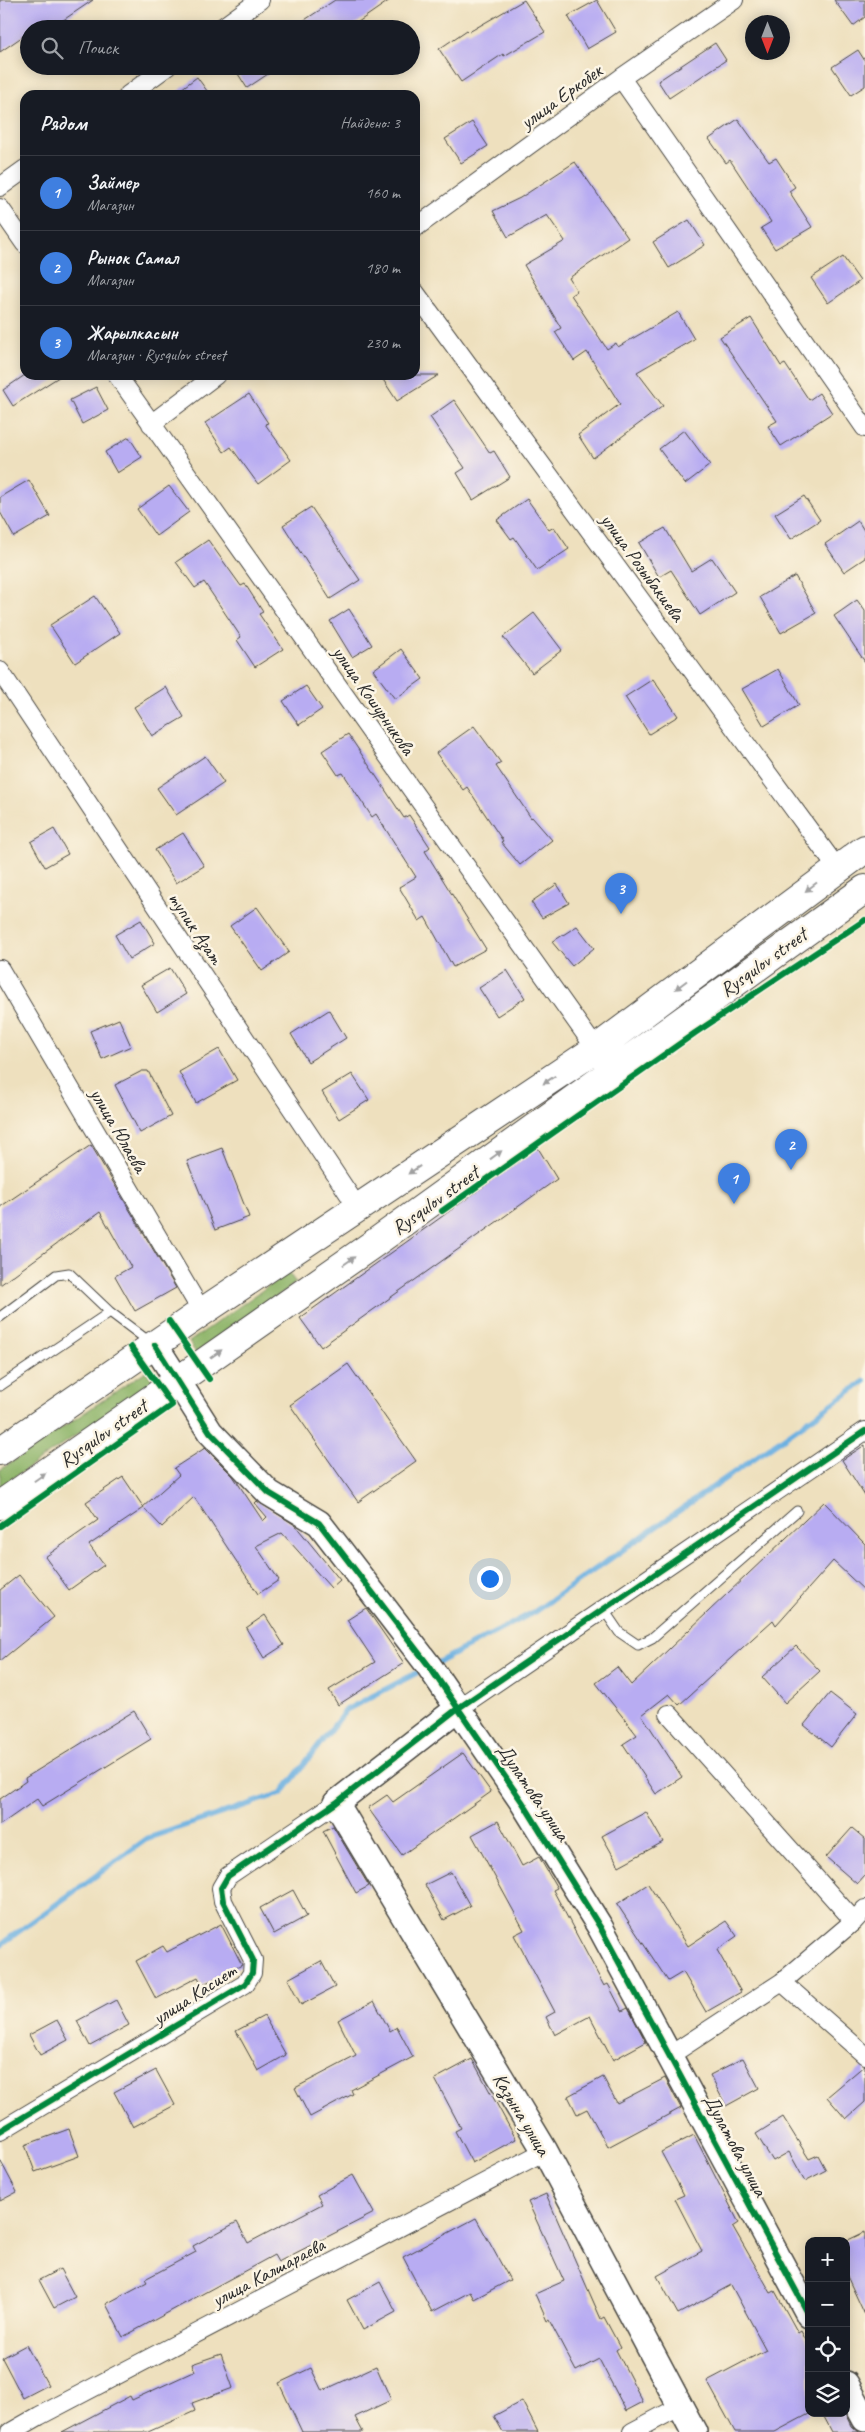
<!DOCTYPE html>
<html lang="ru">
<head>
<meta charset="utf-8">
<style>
	:root { --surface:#171b24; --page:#242831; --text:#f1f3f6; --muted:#9ea1a6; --line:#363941; --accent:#d690ce }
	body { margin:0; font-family:Caveat,sans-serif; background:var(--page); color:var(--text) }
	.controls { position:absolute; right:15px; bottom:15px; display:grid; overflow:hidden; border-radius:10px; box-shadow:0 2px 12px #0003 }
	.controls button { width:45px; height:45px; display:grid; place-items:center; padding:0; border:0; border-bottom:1px solid var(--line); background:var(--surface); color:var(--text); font:25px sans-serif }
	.compass { position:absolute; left:745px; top:15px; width:45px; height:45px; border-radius:50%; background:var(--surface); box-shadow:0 2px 12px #0003; rotate:180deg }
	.you { position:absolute; left:489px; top:1578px; width:18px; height:18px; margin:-12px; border:4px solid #fff; border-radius:50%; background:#1a73e8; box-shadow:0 0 0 8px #1a73e833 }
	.badge { display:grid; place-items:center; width:32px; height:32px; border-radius:50%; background:var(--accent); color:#fff; font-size:16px; font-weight:700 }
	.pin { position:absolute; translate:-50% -41px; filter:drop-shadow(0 1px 2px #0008) }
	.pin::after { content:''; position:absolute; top:26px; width:18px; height:15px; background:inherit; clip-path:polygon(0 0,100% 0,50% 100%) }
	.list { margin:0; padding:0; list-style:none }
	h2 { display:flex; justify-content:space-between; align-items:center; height:65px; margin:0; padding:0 20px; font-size:21px }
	h2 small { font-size:16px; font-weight:400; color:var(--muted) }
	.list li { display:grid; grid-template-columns:32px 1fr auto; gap:15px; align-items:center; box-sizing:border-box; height:75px; padding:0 20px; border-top:1px solid var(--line) }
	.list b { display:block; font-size:19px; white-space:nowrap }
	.list p { margin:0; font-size:16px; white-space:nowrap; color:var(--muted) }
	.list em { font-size:16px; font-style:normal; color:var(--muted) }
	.icon { flex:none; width:28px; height:28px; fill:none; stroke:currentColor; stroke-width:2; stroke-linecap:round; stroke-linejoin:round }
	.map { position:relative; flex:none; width:865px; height:2432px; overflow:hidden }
	.search { position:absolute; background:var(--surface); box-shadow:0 2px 12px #0003; left:20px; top:20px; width:400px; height:55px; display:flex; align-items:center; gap:12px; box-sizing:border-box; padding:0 18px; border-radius:28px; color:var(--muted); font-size:19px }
	.panel { position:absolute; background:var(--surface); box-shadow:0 2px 12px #0003; left:20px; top:90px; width:400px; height:290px; border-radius:15px }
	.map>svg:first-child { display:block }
	.forest { fill:#90b66c; stroke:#5e704c }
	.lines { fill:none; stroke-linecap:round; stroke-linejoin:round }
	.stream { stroke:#6cb0e1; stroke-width:5.5 }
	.building { fill:#b8acf2 }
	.lane-casing { stroke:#484641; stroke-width:11 }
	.street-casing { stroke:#484641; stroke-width:20 }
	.secondary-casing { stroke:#484641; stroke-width:28 }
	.primary-casing { stroke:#484641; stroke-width:30 }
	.lane { stroke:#fff; stroke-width:9 }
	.street { stroke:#fff; stroke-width:18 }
	.secondary { stroke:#fff; stroke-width:25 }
	.primary { stroke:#fff; stroke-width:28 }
	.cycleway-casing { stroke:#fcf5e5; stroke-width:9 }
	.cycleway { stroke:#00873e; stroke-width:6 }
	.oneway { fill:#a0a0a0 }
	.labels { text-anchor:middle; stroke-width:5; stroke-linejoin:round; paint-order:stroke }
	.street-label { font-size:20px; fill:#2b2b2b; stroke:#fcf5e5 }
</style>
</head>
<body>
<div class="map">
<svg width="865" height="2432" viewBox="0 0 865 2432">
	<rect width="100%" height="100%" fill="#fcf5e5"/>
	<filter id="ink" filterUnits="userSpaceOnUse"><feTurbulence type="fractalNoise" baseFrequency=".02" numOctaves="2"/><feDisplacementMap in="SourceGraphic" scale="10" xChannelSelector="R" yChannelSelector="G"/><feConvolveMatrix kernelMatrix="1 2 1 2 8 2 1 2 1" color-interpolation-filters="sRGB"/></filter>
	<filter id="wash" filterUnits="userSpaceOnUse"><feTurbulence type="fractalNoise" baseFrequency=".0096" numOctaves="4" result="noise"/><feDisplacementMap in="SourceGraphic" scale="20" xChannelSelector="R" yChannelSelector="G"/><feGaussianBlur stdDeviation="1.12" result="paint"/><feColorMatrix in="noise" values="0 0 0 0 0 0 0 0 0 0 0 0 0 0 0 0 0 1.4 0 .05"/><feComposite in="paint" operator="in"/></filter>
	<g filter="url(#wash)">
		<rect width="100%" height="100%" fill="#eee0be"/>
		<!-- forest -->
		<path class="forest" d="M288,1272L296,1283L196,1353L189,1342Z
			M146,1371L154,1382L0,1487V1470Z"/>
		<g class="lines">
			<!-- stream -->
			<path class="stream" d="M435,1664L534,1612L865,1381
				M0,1945L148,1838L282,1793L346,1710L424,1669"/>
		</g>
		<g id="blocks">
			<!-- building -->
			<path class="building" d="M0,0H93L50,29H48L43,21L33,29H29V32L0,52Z
				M335,0H390L348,29H291Z
				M524,0L545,32L504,56L503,54L461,82L439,49L467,30L469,32Z
				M597,0L616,32L587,49L568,16Z
				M834,0H865V17L853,26Z
				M715,43L726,60L669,98L658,81Z
				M858,50L865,61V86L851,95L832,67Z
				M233,66H280L247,88Z
				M197,77L210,95H173Z
				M738,119L769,162L776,158L795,187L789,191L812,227L775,249L761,228L771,222L730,160L726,163L709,139Z
				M472,122L488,146L461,163L445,139Z
				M575,162L628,238L569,278L577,291L571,295L607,349L616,343L618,347L678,312L694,339L637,372L663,406L593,458L578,435L620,404L587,352L574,361L555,332L561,328L524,265L565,241L547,215L508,237L493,211L520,198Z
				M689,220L705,245L669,268L653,242Z
				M843,257L860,281L828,303L811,278Z
				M751,318L781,366L785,364L809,400L819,393L832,413L781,446L768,426L777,421L720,337Z
				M25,375H62L13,406L3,390Z
				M380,375H439L397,401Z
				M96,387L108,410L82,424L70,400Z
				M249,394L268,423L265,424L291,460L258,484L231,447L224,452L205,423Z
				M454,400L490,453L494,451L510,477L473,500L457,473L465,468L430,417Z
				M684,430L710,465L685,484L659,449Z
				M129,437L142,457L117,473L105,452Z
				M29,480L50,516L14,537L0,512V497Z
				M169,486L189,512L156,536L137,509Z
				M804,496L820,520L791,539L775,514Z
				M527,499L549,530L554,527L569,549L537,570L514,537L511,539L497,520Z
				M311,507L360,580L330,599L283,525Z
				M858,521L865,532V558L844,572L825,544Z
				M665,528L691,571L712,558L735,592L700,615L671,570L659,577L639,543Z
				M208,540L241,586L245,584L263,612L259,614L283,649L255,667L237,640L241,637L204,582L195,588L176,562Z
				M795,576L816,613L781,633L760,597Z
				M95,596L120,633L75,663L50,625Z
				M857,600L865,611V662L834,616Z
				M349,609L372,645L352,657L330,621Z
				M534,613L562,650L532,673L503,637Z
				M401,649L423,679L395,699L373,670Z
				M778,669L799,705L764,726L742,689Z
				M653,679L678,716L649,734L625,697Z
				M306,686L322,709L299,725L283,701Z
				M166,687L184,717L152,736L134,707Z
				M474,726L501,763L496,766L531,818L532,817L552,840L520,865L501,842L503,841L467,787L463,790L436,753Z
				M348,734L404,818L409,815L430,847L425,851L486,949L453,967L425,917L419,921L399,887L416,877L376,814L372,817L343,773L338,775L322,751Z
				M205,756L224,783L176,815L157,788Z
				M54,829L68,854L45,867L31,842Z
				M183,833L204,866L176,883L155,850Z
				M557,884L569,903L542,918L531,902Z
				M257,907L289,952L262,971L230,926Z
				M141,920L155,943L129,959L115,935Z
				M577,926L594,948L572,966L552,942Z
				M170,968L186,994L157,1012L141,985Z
				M507,970L525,998L497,1016L479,988Z
				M329,1010L346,1038L308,1062L291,1034Z
				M119,1019L131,1046L102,1059L90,1031Z
				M219,1049L237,1080L196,1103L179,1072Z
				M142,1071H148L171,1116L140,1133L115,1085Z
				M352,1074L369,1100L339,1119L322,1092Z
				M91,1145L176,1288L135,1311L115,1276L131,1267L100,1212L0,1285V1207Z
				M222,1148L249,1217L215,1230L187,1161Z
				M538,1148L557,1179L321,1347L300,1318Z
				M348,1364L416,1461L358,1502L290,1405Z
				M865,1445V1496L842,1460Z
				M205,1448L233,1476L263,1521L267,1517L255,1503L257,1501L295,1525L340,1580L331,1588L282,1533L256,1546L279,1580L258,1594L194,1497L162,1527L143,1507L179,1475L174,1468Z
				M123,1477L144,1508L89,1545L104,1565L69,1590L45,1557L98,1520L86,1502Z
				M824,1502L865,1544V1591L833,1561L776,1625L773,1620L679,1705L669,1694L642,1715L682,1777L656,1794L623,1744L637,1735L596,1683L617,1667L631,1685Z
				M19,1575L54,1617L0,1661V1590Z
				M366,1608L404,1663L338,1705L329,1690L375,1662L347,1620Z
				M265,1615L284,1645L264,1658L246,1628Z
				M796,1646L820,1671L785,1703L762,1677Z
				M830,1693L857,1714L831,1747L804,1725Z
				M134,1711L151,1739L42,1806L37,1799L0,1825V1799L26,1781L25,1778Z
				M463,1753L491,1792L402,1855L368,1808L387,1795L393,1802Z
				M646,1812L663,1842L619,1866L602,1836Z
				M498,1821L522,1866L539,1857L557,1888L553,1890L604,1986L608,1984L622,2011L628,2008L646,2042L613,2060L590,2016L555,2035L546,2017L555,2012L514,1935L524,1930L472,1835Z
				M333,1826L369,1886L356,1893L323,1831Z
				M852,1828L865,1839V1875L857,1884L826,1857Z
				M451,1872L470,1906L444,1920L425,1885Z
				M648,1884L688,1946L726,1921L737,1936L717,1950L741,1992L706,2012L683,1972L668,1981L617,1904Z
				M293,1890L307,1916L274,1934L260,1908Z
				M221,1924L242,1965L202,1985L198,1977L156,1999L136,1961L163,1946L167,1952Z
				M321,1961L335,1987L301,2005L288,1979Z
				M116,2000L129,2025L90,2046L77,2021Z
				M374,2001L390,2031L397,2027L413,2057L351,2090L353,2094L310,2117L295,2088L356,2056L338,2020Z
				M264,2016L286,2055L258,2071L236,2031Z
				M57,2020L68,2040L40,2055L29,2035Z
				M743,2058L759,2088L726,2106L710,2075Z
				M472,2059L516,2139L472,2163L455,2131L461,2128L435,2079Z
				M865,2065V2102L846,2119L827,2097Z
				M156,2070L175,2105L133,2127L114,2092Z
				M603,2077L617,2103L665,2078L681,2108L608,2147L587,2109L577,2114L568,2096Z
				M783,2117L809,2159L818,2155L826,2170L805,2181L789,2152L773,2161L756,2134Z
				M69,2129L79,2156L35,2172L25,2145Z
				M694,2135L739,2223L733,2227L771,2293L775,2291L798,2333L801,2331L809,2346V2414L775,2432H735L707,2381L766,2350L731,2285L678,2314L657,2276L702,2251L675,2199L684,2195L661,2152Z
				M0,2160L17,2192L0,2201Z
				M353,2175L374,2213L278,2262L274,2255L123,2337L106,2304L147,2282L145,2279L196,2252L193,2246L237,2222L248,2243L322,2204L317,2195Z
				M546,2194L601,2319L604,2317L620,2347L616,2350L643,2402L626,2411L599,2359L576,2371L549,2320L547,2321L535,2294L564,2281L528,2202Z
				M476,2218L510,2280L474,2299L470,2292L432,2312L403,2257Z
				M865,2232V2315L846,2274V2241Z
				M60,2269L75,2297L54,2308L39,2280Z
				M380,2282L396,2312L363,2330L347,2300Z
				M26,2345L48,2385L23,2398L2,2358Z
				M221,2354L233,2388L192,2403L195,2411L148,2432H62L130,2396L132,2400L195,2371L192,2364Z
				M376,2366L391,2400L355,2417L363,2432H302L279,2383L311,2368L322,2391Z
				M522,2401L538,2432H503L494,2416Z
				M822,2413H846L852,2426L859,2432H832Z"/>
		</g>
	</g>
	<g filter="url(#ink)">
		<use href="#blocks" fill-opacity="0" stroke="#484641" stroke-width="1"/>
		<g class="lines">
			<!-- lane casing -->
			<g class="lane-casing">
				<path id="lane" d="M0,1317L56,1275L69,1273L110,1312L151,1343
					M0,1386L110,1312
					M604,1610L619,1632L638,1645L652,1638L797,1511"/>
			</g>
			<!-- street casing -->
			<g class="street-casing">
				<path id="street" d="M220,29L260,0
					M621,78L865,428
					M128,95L168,66
					M0,187L25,169
					M0,208L25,244
					M415,228L621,78L734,0
					M415,292L837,868
					M117,375L596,1049
					M151,424L216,375
					M0,671L358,1208
					M0,969L202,1312
					M457,1709L865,1431
					M669,1714L854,1921
					M782,1982L865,2055
					M669,2056L782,1982L854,1921L865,1909
					M0,2131L245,1984L252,1973L253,1960L223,1901L221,1888L228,1876L336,1803
					M11,2432L39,2416L545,2151
					M632,2432L681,2406"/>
			</g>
			<!-- secondary casing -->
			<g class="secondary-casing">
				<path id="secondary" d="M155,1345L210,1432L269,1493L319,1523L429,1666L523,1803L600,1927L809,2315
					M457,1709L336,1803L545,2151L694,2432
					M846,2384L865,2419"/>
			</g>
			<!-- primary casing -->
			<g class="primary-casing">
				<path id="primary" d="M0,1451L202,1312L596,1049L865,849
					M0,1505L376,1242L865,889"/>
			</g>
			<!-- lane -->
			<use href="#lane" class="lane"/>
			<!-- street -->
			<use href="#street" class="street"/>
			<!-- secondary -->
			<use href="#secondary" class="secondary"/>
			<!-- primary -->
			<use href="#primary" class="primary"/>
			<!-- cycleway casing -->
			<g class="cycleway-casing">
				<path id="cycleway" d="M442,1211L695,1033L865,920
					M169,1321L209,1379
					M155,1345L210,1432L269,1493L319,1523L429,1666L523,1803L600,1927L809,2315
					M0,1526L172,1405L131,1347
					M0,2131L245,1984L252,1973L253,1960L223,1901L221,1888L228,1876L336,1803L457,1709L865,1431"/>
			</g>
			<!-- cycleway -->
			<use href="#cycleway" class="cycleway"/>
		</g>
		<!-- one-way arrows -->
		<defs><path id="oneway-solid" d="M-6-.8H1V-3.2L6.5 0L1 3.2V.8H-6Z" transform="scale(1.25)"/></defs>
		<g class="oneway">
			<use href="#oneway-solid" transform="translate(811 887) rotate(143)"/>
			<use href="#oneway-solid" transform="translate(681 985) rotate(143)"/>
			<use href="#oneway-solid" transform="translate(549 1080) rotate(146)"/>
			<use href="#oneway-solid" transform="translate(496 1155) rotate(-36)"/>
			<use href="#oneway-solid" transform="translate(414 1170) rotate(146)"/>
			<use href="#oneway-solid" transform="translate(349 1261) rotate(-35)"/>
			<use href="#oneway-solid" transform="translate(216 1354) rotate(-35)"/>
			<use href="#oneway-solid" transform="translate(40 1477) rotate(-35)"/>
		</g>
	</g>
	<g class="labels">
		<!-- street labels -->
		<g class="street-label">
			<text transform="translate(561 96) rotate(-36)" y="7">улица Еркобек</text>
			<text transform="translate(643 567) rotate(54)" y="7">улица Розыбакиева</text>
			<text transform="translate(374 700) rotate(55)" y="7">улица Кошурникова</text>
			<text transform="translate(196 928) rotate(56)" y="7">тупик Азат</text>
			<text transform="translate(763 962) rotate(-36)" y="7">Rysqulov street</text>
			<text transform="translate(119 1130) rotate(60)" y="7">улица Юлаева</text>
			<text transform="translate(435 1200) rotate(-36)" y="7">Rysqulov street</text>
			<text transform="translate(103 1433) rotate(-35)" y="7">Rysqulov street</text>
			<text transform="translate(534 1792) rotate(56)" y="7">Дулатова улица</text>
			<text transform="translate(194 1994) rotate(-33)" y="7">улица Касиет</text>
			<text transform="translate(522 2114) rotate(59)" y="7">Казына улица</text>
			<text transform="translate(736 2145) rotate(62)" y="7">Дулатова улица</text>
			<text transform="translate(268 2272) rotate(-28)" y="7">улица Калшараева</text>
		</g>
	</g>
</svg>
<div class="controls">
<button>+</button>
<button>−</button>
<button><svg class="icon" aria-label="locate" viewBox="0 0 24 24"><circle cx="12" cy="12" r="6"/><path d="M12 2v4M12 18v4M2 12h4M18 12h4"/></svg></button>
<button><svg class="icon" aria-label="layers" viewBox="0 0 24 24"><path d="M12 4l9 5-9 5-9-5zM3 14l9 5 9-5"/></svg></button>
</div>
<svg class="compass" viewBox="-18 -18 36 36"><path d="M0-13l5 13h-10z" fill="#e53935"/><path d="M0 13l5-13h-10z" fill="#9ea1a6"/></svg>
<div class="you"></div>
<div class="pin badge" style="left:734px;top:1204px;background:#3f7fe0">1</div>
<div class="pin badge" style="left:791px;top:1170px;background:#3f7fe0">2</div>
<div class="pin badge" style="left:621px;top:914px;background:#3f7fe0">3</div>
<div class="search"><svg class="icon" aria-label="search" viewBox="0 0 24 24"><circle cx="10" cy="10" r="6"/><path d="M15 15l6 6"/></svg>Поиск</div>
<section class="panel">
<h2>Рядом<small>Найдено: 3</small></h2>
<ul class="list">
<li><span class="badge" style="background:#3f7fe0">1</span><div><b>Займер</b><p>Магазин</p></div><em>160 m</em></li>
<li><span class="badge" style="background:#3f7fe0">2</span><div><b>Рынок Самал</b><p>Магазин</p></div><em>180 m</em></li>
<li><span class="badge" style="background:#3f7fe0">3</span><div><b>Жарылкасын</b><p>Магазин · Rysqulov street</p></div><em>230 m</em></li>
</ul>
</section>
</div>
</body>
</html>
